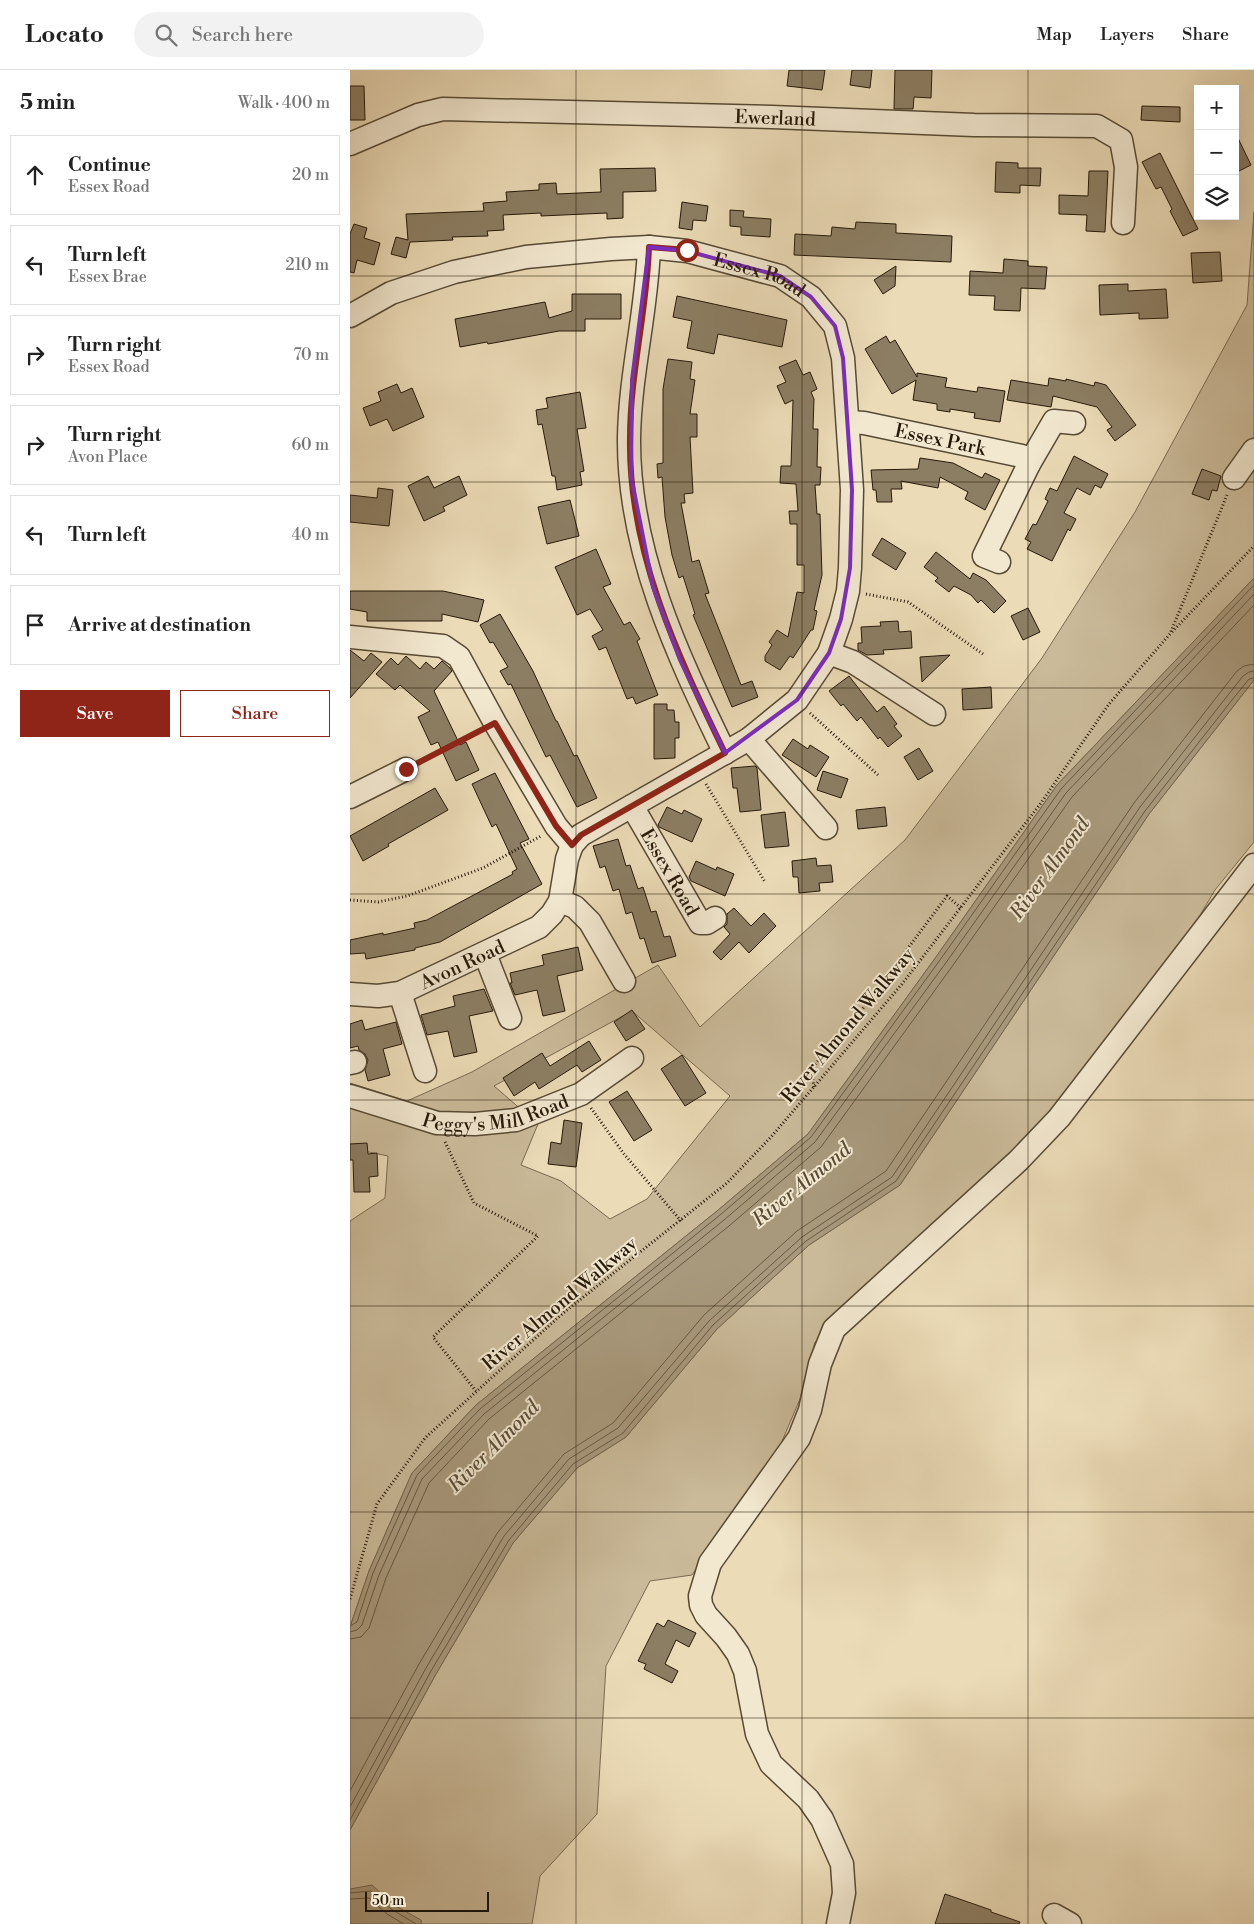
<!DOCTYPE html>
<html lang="en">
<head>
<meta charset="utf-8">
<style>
	:root { --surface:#fff; --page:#f2f2f2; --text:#222; --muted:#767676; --line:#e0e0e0; --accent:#8f2418 }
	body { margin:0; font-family:"Libre Bodoni",serif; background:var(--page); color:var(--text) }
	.controls { position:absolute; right:15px; top:15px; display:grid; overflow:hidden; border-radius:0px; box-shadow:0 5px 20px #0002 }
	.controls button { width:45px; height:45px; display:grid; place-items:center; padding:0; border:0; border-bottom:1px solid var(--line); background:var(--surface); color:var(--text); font:25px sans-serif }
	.scale { position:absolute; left:15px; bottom:12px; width:124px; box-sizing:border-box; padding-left:5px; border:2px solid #261909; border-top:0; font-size:14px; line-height:18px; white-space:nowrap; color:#261909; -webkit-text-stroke:4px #f2e8d0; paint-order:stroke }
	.stop { position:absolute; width:15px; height:15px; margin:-11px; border:4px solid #8f2418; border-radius:50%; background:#fff }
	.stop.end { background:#8f2418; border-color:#fff; box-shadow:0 1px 5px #0008 }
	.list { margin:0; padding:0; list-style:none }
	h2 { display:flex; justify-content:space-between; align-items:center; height:65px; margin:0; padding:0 20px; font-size:21px }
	h2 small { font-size:16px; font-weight:400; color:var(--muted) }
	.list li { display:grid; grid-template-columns:32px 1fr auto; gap:15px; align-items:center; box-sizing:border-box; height:80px; margin:0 10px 10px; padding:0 10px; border:1px solid var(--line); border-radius:0px }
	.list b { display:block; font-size:19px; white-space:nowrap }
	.list p { margin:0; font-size:16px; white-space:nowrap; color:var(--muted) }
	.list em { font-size:16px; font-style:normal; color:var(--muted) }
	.actions { display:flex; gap:10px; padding:15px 20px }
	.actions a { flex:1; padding:11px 0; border:1px solid var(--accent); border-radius:0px; text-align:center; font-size:18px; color:var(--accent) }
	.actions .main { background:var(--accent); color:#fff }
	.icon { flex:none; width:28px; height:28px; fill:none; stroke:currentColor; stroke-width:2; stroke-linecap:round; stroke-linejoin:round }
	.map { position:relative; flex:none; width:904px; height:1854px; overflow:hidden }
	header { display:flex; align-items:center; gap:30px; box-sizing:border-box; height:70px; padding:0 25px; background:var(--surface); border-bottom:1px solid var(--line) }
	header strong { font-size:24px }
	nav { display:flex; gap:28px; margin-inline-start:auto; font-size:18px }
	.search { width:350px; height:45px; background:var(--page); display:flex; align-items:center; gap:12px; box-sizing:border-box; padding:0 18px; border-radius:28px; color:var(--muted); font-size:19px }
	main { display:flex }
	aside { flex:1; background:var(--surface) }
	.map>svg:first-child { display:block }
	.green { fill:#caba99; stroke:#786a51; fill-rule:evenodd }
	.water { fill:#a8997c; stroke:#74664e }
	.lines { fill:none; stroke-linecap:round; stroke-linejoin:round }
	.shore { stroke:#675942; stroke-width:1 }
	.building { fill:#8c7e63; stroke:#261909 }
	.minor-casing { stroke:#574a34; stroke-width:25 }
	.path { stroke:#261909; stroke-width:3; stroke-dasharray:1 2.5; stroke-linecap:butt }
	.minor { stroke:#f2e8d0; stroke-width:22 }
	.route { stroke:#8f2418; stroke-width:6 }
	.marked { fill:none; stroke:#7b2cbf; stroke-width:4; stroke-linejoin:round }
	.grid { fill:none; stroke:#261909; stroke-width:1; stroke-opacity:0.55 }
	.labels { text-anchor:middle; stroke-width:4; stroke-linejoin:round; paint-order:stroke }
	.street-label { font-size:19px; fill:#261909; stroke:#f2e8d0 }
	.water-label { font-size:20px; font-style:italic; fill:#5a4c37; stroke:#f2e8d0 }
</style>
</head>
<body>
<header>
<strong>Locato</strong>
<div class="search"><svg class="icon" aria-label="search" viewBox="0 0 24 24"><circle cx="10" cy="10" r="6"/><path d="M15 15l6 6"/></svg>Search here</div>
<nav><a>Map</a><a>Layers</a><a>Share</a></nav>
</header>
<main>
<aside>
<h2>5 min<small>Walk · 400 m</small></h2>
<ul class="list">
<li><svg class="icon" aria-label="ahead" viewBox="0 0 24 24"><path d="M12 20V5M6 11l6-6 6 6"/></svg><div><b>Continue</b><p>Essex Road</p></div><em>20 m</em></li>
<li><svg class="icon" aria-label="left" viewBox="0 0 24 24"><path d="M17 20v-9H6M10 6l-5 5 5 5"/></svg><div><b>Turn left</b><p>Essex Brae</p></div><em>210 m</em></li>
<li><svg class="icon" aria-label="right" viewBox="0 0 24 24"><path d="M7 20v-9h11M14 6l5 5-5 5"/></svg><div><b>Turn right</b><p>Essex Road</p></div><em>70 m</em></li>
<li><svg class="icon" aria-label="right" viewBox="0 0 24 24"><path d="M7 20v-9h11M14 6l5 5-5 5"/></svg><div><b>Turn right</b><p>Avon Place</p></div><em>60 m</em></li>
<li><svg class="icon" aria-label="left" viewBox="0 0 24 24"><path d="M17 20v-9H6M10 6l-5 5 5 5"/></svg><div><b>Turn left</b></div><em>40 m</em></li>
<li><svg class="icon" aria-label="arrive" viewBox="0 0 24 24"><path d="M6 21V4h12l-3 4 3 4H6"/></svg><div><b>Arrive at destination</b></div></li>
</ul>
<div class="actions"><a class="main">Save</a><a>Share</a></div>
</aside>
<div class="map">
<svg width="904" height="1854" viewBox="0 0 904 1854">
	<rect width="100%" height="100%" fill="#ebdbb7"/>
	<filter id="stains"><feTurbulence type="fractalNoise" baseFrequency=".004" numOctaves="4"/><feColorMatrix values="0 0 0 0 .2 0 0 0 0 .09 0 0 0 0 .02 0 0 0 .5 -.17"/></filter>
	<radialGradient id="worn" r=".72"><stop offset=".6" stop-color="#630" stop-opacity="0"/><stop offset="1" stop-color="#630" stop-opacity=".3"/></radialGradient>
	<!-- green -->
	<path class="green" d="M904,142V508L707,715L586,887L458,1064L367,1141L126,1335L62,1403L19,1501L0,1557V1151L35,1128L38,1086L0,1078V1013L57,1031L122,1002L308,895L350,957L555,770L692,588L785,442L897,235ZM282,941L380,1026L297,1129L260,1149L211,1111L171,1095L188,1054L144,1016Z
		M904,610V772L865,820L846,852L718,1021L659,1086L539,1198L465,1272L450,1329L427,1383L342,1505L300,1511L256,1596L247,1744L190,1806L182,1854H0V1760L86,1604L163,1473L227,1398L276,1367L367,1259L459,1175L550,1115L799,744Z"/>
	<!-- water -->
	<path class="water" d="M904,508V610L799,744L550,1115L459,1175L367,1259L276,1367L227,1398L163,1473L86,1604L0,1760V1557L19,1501L62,1403L126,1335L367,1141L458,1064L586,887L707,715Z
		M22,1815L44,1835L71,1850L72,1854H0V1819Z"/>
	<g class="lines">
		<!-- shore -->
		<path class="shore" d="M0,1556L7,1552L23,1503L67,1405L130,1339L370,1145L461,1067L590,890L711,719L904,515
			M0,1562L7,1560L12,1555L29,1505L72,1409L134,1344L374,1150L465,1072L595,894L716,723L904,524
			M0,1569L11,1567L19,1558L36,1508L79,1413L139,1349L379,1156L471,1077L601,898L722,727L904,535
			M0,1721L69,1594L148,1462L214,1384L263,1353L354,1245L447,1161L536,1101L784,733L887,601L894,596L904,594
			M0,1737L76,1598L154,1466L219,1389L268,1358L359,1251L452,1167L542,1107L790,737L893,606L899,602L904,601
			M0,1750L81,1601L159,1470L223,1394L273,1363L363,1255L456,1171L546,1111L795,741L882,630L899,609L904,608
			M0,1823L21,1821L41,1839L66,1854
			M0,1829L19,1828L37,1844L54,1854"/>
	</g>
	<!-- building -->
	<path class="building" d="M439,0H475L472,20L437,16Z
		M502,0H522L520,18L500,15Z
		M545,0H582L581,28L564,27L563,39H544Z
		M0,16H14L15,50H0Z
		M792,36L830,37V52L791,50Z
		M885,62L901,95L885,103Z
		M810,83L848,159L833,166L820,141L822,139L811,117L806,119L792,92Z
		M646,92L668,93V98H691L690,116L670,115V123L645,122Z
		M305,98L306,121L273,122V148L257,149V143L191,146V143L153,145L154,160L137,161L138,166L102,167L103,170L60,172L56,188L41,184L46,167L58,170L56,144L134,141L133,133L157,131L156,122L189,120V114L206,113L207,124L251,122L250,99Z
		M739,101H758L755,162L736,161L737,145L709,144V125L738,126Z
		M332,132L358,136L356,151L343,150L342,160L329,158Z
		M380,140L394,141L393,147L421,149L420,167L391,165V157L380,156Z
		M506,152L546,154V163L602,166L601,192L444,185L445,164L481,166L482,157L505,159Z
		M4,154L17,158L14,168L30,173L24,195L7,190L4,203L0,202V164Z
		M870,182L872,211L843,213L841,183Z
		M654,189L678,191V196L697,197L695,219L671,218L670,241L644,240L645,226L619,225L620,201L653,203Z
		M546,196L545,216L533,224L524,210Z
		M778,214V221L816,219L818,248L789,249V243L750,245L749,215Z
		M222,224H271V249H235V261H209L138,274L137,272L110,277L105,249L195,232L199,248L222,241Z
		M327,226L437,250L432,277L368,264L364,284L337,278L342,251L323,247Z
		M536,266L540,273L545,270L567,307V303L597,308L595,317L627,322L628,317L655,321L650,352L624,348L625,343L600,339V342L587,340V334L563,330L566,310L542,324L515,279Z
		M318,289L342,292L340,309L345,310L340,344H347V367H340L343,423L334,424L335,433H331L342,492L349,490L359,523L355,524L391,615L402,611L408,627L382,637L343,545L345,544L333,506L329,508L322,485L315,447L312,407L308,408L307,394L313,393V319Z
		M446,290L453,305L460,302L467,319L461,322L464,329L463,359H468L467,397H471L470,415H465L467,444H470L472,505L464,540L467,541L463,560H461L443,588L440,586L430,600L415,591V586L422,575L419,572L427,560L438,567L447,522L454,523V495H447V454H440L439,441H448L446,414L430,413L431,396H441L443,330L435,334L427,316L436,312L429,297Z
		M699,308L716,311V309L744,316L745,312L756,315L786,355L765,371L757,360L762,357L747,337L703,326L701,337L657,330L661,310L698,316Z
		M47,314L51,323L62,318L74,347L43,361L37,349L20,356L13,338L31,331L28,322Z
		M230,322L236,358L227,359L234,401L230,402L232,415L207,420L205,406H202L192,354L188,355L186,340L198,338L196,328Z
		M724,386L758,404L751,418L745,415L740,425L727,418L714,443L726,449L720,461L718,459L702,491L677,479L681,472L675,469L683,454L686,455L698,431L695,429L700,418L707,421Z
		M570,388L603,393L632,408L635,403L650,410L635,440L615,429L618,422L590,407L588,418L551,411L552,419H541L542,432H527L526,420H523L521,400L568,399Z
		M852,399L871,406L867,421L862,420L859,430L842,424Z
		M78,406L84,418L109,406L117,425L93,437L95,441L74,451L58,416Z
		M28,418L43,420L39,456L0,452V425L27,428Z
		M220,430L229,466L197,474L188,437Z
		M532,468L556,483L546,500L522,485Z
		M246,479L261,514L253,517L274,555L280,552L290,569L287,571L308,625L286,634L283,627L277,629L256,577L249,580L242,566L253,560L240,539L227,545L205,497Z
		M586,482L620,509L623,503L636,510L656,531L644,543L631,530L628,533L621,525L604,516L599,522L585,511L588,508L574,497Z
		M0,521H93L134,530L128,552L92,544V551H17V542L0,539Z
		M678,538L690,562L673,570L661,546Z
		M150,544L183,601L206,651H207L224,686L227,685L247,728L227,737L200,685L196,687L161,614L158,615L150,601L158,597L143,572L140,573L130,555Z
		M548,551L549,562L561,561L562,578L533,580L534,584L517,585L508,580V573H512L511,557L531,556L530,552Z
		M0,580L14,591L21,583L32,592L0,628Z
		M600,585L572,612L570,587Z
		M56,586L70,599L76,592L84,599L92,591L100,598L102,601L84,621L110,675L116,672L129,700L106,711L88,672L81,675L68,647L80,641L50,615L45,620L26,604L41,588L48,595Z
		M499,606L527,642L534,636L547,654L544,656L552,666L538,677L530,667L528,669L511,647L507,651L493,634L491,636L479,621Z
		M641,617L642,638L613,640L612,619Z
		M304,634H317V640H324L325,652H329V668H325V688L304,689Z
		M443,669L458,679L460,675L479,687L466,707L432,685Z
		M569,678L583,701L568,710L554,687Z
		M405,696L407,698L411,740L390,742L387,718H383L381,698Z
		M473,701L498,709L491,728L467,720Z
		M145,703L179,769L170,773L192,814L90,872L65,878V880L16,889L15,883L0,884V870L33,863V865L65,858L64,853L77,850L163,804L162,802L167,799L146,754L142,757L122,714Z
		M85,718L98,740L38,774L39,776L13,791L0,766Z
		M317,737L332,744L334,740L352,749L342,772L309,757L308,755Z
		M535,737L537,756L508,759L506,740Z
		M435,742L439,776L415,778L411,745Z
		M268,769L276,796L280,795L288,819L293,817L301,842L306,841L314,867L320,866L326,886L302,893L294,868L290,869L282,842L276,844L269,819L263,821L255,796L250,798L243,776Z
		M466,788L467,796L481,795L483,812L469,813L470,821L449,823L448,807H443L442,791Z
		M346,791L366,800L367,797L384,804L375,826L341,811L339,807Z
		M384,838L401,856L414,843L426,856L399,883L389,872L371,890L363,882L380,864L374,857L377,854V844Z
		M228,877L233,900L207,906L215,941L193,946L187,920L165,925L160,913H162L160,903L194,895L192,885Z
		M134,919L143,941L119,946L127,982L104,987L98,961L77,965L71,945L105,936L103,926Z
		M282,940L295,959L276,971L264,952Z
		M12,950L15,960L46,952L52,974L33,979L40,1005L18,1011L15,1000L18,990L15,984L9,980L8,976L0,978V954Z
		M239,971L251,990L232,1002L227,995L189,1019L185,1012L164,1026L153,1008L192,983L200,996Z
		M332,985L356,1023L335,1036L311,999Z
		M277,1021L302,1060L284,1071L259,1032Z
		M214,1050L232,1053L226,1097L198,1094L201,1072L211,1074Z
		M17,1073L18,1084L27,1083L28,1106L19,1107L20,1122H4L3,1090H0V1074Z
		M318,1550L346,1563L339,1577L326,1570L315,1594L328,1601L322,1613L294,1599L296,1594L288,1591L307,1553L314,1557Z
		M595,1824L641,1840V1842L670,1852L669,1854H585Z"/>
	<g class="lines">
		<!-- minor casing -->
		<g class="minor-casing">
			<g id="minor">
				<path id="s1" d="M0,74L68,45L93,39L422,47L624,55L747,56L771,70L776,97L773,153"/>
				<path d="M299,177C297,241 280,303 279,368C278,481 327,584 375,683"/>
				<path id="s2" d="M0,246L41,223L104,202L176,187L261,179L299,177L337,181L430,206L461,227L485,256L493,288L502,420L500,498L498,521L491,549L479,583L447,630L399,669L231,765L222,775L217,789L210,831L202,844L189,857L50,923L28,926L0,924"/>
				<path id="s3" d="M498,352L514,353L672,386L679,394"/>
				<path d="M884,408L904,380"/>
				<path d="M649,492L634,486L679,394L704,351L724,353"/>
				<path d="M0,567L93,576L109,587L145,653L206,756L222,775"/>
				<path d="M479,583L503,592L584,644"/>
				<path d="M399,669L476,758"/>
				<path d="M0,727L56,699"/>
				<path id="s4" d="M282,736L350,853H357L365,848"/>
				<path d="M210,831L225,837L240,852L274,911"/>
				<path d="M135,884L160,948"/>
				<path d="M50,923L75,1001"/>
				<path d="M0,993L5,992"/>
				<path id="s5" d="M0,1026L87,1053L125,1054L166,1050L231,1024L282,988"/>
				<path d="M704,1845L720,1854"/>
				<path d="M488,1854L494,1823L492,1794L472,1749L458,1729L421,1694L407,1664L395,1601L388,1584L376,1567L356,1545L351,1535L350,1526L360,1493L449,1368L460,1340L470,1294L484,1259L669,1090L709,1048L904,795"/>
			</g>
		</g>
		<!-- path -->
		<path class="path" d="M516,524L558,532L633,584
			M822,562L904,476
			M460,643L528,705
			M72,691L129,662
			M356,714L415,812
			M0,830L28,832L57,826L133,798L191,766
			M464,1017L461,999L511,941L597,826L611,838
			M241,1038L274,1084L331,1151
			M95,1072L124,1133L188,1166L83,1267L126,1321
			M0,1529L27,1434L75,1368L212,1244L377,1113L421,1067L552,914L691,733L759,634L820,564L877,425"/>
		<!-- minor -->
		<use href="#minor" class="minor"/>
	</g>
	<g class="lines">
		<!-- route -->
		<path class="route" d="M56,699L145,653L206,756L222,775L231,765L375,683C327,584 278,481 280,368C280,304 297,241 299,177L337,180"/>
	</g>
	<!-- marked area -->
	<path class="marked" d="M299,177L337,181L430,206L461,227L485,256L493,288L502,420L500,498L491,549L479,583L447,630L375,683L330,590L303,517L281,406L282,310Z"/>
	<!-- grid -->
	<path class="grid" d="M226,0V1854M452,0V1854M678,0V1854M0,206H904M0,412H904M0,618H904M0,824H904M0,1030H904M0,1236H904M0,1442H904M0,1648H904"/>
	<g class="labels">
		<!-- street labels -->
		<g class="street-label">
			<text dy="7" stroke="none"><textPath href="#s1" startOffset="432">Ewerland</textPath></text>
			<text dy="7" stroke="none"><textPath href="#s2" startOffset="425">Essex Road</textPath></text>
			<text dy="7" stroke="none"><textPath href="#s3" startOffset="94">Essex Park</textPath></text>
			<text dy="7" stroke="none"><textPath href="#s4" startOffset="76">Essex Road</textPath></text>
			<text transform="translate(112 894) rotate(-25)" y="7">Avon Road</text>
			<text transform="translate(497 955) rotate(-50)" y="7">River Almond Walkway</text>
			<text dy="7" stroke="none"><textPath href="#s5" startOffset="151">Peggy's Mill Road</textPath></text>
			<text transform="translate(209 1233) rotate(-40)" y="7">River Almond Walkway</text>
		</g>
		<!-- water labels -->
		<g class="water-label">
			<text transform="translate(699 798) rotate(-54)" y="7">River Almond</text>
			<text transform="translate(451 1114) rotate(-39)" y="7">River Almond</text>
			<text transform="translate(143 1376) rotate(-45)" y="7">River Almond</text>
		</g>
	</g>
	<rect width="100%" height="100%" filter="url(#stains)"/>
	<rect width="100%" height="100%" fill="url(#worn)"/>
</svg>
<div class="controls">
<button>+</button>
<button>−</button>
<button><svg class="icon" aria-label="layers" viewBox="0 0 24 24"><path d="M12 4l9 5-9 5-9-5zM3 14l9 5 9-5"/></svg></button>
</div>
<div class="scale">50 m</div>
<div class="stop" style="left:337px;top:180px"></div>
<div class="stop end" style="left:56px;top:699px"></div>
</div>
</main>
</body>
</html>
